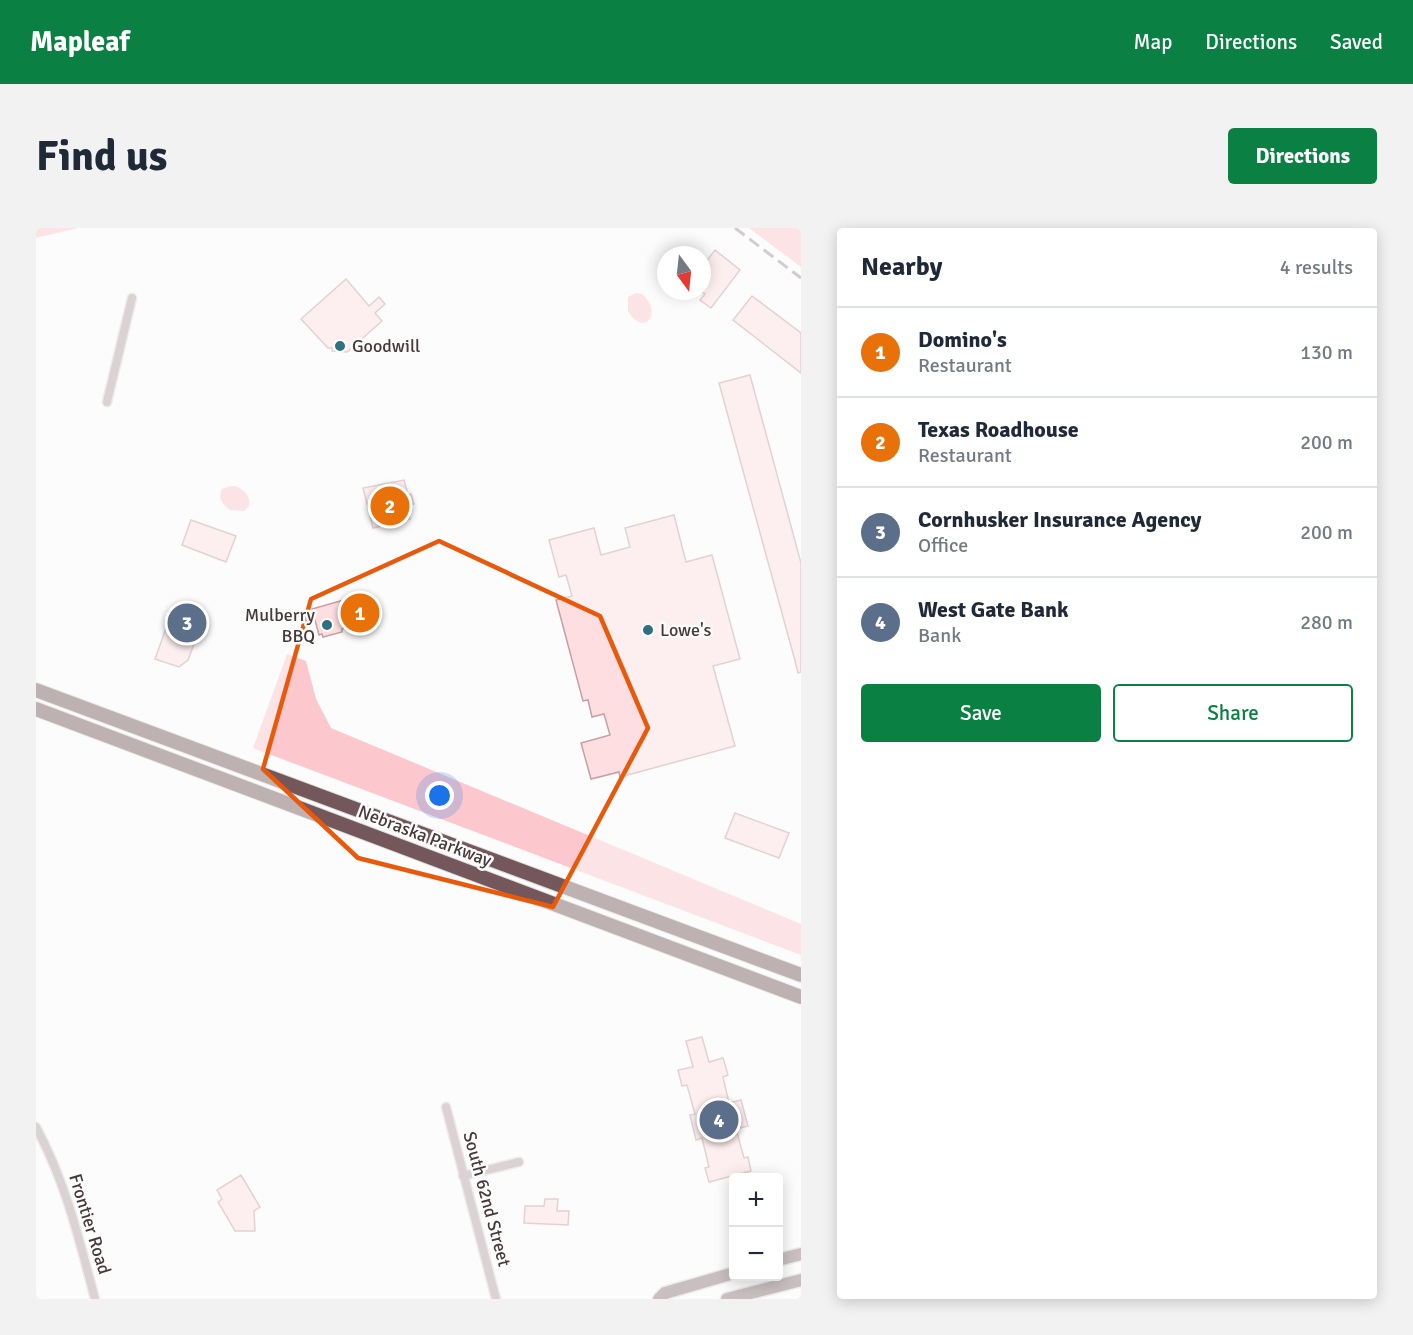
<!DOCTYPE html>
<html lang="en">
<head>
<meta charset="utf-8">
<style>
	:root { --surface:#fff; --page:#f2f2f3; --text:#1f2937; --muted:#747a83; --line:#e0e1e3; --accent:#0b8043 }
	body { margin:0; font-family:Signika,sans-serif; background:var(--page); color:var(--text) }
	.controls { position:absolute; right:18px; bottom:18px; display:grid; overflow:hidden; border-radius:6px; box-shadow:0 3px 15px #0003 }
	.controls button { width:54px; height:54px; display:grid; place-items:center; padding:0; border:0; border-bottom:2px solid var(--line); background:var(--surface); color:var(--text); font:30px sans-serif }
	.compass { position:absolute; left:621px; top:18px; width:54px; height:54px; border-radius:50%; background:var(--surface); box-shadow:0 3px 15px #0003; rotate:165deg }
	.you { position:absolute; left:404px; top:568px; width:21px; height:21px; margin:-15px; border:4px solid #fff; border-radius:50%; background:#1a73e8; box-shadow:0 0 0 9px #1a73e833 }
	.badge { display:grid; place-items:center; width:39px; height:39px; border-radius:50%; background:var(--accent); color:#fff; font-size:20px; font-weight:700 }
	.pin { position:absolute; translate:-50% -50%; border:3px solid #fff; box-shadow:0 2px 6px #0006 }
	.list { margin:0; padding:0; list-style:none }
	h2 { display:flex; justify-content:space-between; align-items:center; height:78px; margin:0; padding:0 24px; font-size:26px }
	h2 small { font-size:20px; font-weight:400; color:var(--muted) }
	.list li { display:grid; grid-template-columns:39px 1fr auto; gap:18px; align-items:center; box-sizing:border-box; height:90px; padding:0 24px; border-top:2px solid var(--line) }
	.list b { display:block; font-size:22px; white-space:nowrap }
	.list p { margin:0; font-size:20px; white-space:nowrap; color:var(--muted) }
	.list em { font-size:20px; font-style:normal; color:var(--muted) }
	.actions { display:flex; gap:12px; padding:18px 24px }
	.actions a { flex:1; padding:14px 0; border:2px solid var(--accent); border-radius:6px; text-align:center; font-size:21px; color:var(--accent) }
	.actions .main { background:var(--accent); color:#fff }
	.map { position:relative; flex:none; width:765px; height:1071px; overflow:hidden; border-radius:6px }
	header { display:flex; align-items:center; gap:36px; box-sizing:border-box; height:84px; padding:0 30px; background:var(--accent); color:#fff }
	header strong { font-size:28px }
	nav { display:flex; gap:33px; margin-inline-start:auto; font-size:21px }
	.intro { display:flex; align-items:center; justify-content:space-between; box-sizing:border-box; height:144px; padding:0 36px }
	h1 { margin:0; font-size:42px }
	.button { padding:15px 27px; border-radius:6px; background:var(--accent); color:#fff; font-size:21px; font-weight:700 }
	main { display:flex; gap:36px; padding:0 36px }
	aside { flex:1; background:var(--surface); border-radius:6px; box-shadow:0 3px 15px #0003 }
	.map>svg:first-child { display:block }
	.green { fill:#fcc8cd }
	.building { fill:#fedee1; stroke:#c5a0a4; stroke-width:1.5 }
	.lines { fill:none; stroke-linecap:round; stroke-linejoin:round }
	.street-casing { stroke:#dbd9d9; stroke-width:11 }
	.secondary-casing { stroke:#dbd9d9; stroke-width:15 }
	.primary-casing { stroke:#dbd9d9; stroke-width:16 }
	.street { stroke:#b2a1a2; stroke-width:8 }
	.secondary { stroke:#8d7678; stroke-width:12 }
	.primary { stroke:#73575a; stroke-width:14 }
	.rail { stroke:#9e9697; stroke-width:3; stroke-dasharray:12 6; stroke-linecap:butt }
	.marked { fill:none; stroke:#e8590c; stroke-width:4.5; stroke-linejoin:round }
	.poi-dot { fill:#2f6f83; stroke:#fcfcfc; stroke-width:2 }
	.labels { text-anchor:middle; stroke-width:5; stroke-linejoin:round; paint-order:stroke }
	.poi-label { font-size:18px; fill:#473839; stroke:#fcfcfc; text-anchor:start }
	.street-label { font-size:18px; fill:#473839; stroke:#fcfcfc }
</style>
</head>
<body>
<header>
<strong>Mapleaf</strong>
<nav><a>Map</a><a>Directions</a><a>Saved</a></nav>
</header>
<div class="intro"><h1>Find us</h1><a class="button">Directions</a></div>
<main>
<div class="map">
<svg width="765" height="1071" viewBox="0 0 765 1071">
	<rect width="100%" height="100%" fill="#fcfcfc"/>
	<!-- green -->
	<path class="green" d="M0,0H42L0,10Z
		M713,0H765V39Z
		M600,65L606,66C628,85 608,110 592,83V69Z
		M199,258C208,262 215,267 213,278L208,283L194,282C187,277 181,270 186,261L194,258Z
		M251,426L270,433L280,471L295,500L765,696V727L217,520Z"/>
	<!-- building -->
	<path class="building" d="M679,22L704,42L675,80L664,72L669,66L666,64V39Z
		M310,51L333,78L343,69L349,76L339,85L346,93L311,124L296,123V120H292L265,91Z
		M716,68L765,105V145L697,92Z
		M714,147L765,335V444L762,445L758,429L683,155Z
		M368,252L372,267L375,266L378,276L371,278L374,291L337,300L327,260Z
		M638,287L650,334L676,327L704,431L677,438L699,518L584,549L583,544L555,551L545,515L574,507L568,486L556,489L552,472L547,473L520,372L536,368L530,347L523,349L513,312L558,300L565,327L594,319L589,300Z
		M155,292L200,308L190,334L146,317Z
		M329,366L336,392L306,401V404L287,409L286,406L283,407L276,381Z
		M138,378L168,389L152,432L143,439L119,431Z
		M699,585L753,605L743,630L689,610Z
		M666,809L673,834L687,830L692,847L687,849L693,875L705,872L712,898L700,901L708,930L712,929L715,943L673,954L669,940L673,939L666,910L660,912L654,887L659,886L651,857L646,858L642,842L657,839L650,813Z
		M205,947L224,979L218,983L219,1003H199L182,974L186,971L181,962Z
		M509,971H522L521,983H533L532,997L488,995L489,978H508Z"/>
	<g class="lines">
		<!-- street casing -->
		<g class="street-casing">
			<path id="street" d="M71,174L96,70
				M410,879L460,1071
				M0,899C30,955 43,1011 59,1071
				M427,948L483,934"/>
		</g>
		<!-- secondary casing -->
		<g class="secondary-casing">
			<path id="secondary" d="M742,1032L765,1026
				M623,1071L629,1065L698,1045
				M691,1071L765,1052"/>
		</g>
		<!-- primary casing -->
		<g class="primary-casing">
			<path id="primary" d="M0,462L765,747
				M0,481L765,769"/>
		</g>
		<!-- street -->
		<use href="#street" class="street"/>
		<!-- secondary -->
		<use href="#secondary" class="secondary"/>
		<!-- primary -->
		<use href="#primary" class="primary"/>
		<!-- rail -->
		<path class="rail" d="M699,0L765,50"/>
	</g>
	<!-- marked area -->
	<path d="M0 0H765V1071H0ZM403,313L564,388L612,500L517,679L322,630L227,541L275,371Z" fill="#fcfcfc" fill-opacity=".55" fill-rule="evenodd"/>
	<path class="marked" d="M403,313L564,388L612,500L517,679L322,630L227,541L275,371Z"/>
	<!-- markers -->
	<g class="poi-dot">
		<circle cx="304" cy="118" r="6"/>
		<circle cx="291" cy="397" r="6"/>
		<circle cx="612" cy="402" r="6"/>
	</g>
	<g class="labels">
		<!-- poi labels -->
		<g class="poi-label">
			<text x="316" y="124">Goodwill</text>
			<text x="279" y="393" text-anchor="end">Mulberry<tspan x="279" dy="21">BBQ</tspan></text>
			<text x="624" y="408">Lowe's</text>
		</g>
		<!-- street labels -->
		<g class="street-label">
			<text transform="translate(389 608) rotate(21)" y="6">Nebraska Parkway</text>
			<text transform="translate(451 971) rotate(75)" y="6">South 62nd Street</text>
			<text transform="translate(54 996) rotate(73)" y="6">Frontier Road</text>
		</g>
	</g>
</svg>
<div class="controls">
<button>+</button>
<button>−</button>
</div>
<svg class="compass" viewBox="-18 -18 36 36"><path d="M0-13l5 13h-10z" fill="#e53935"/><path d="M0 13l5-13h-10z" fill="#747a83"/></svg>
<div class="you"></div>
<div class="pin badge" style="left:324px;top:385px;background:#e8710a">1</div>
<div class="pin badge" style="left:354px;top:278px;background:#e8710a">2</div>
<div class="pin badge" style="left:151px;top:395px;background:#5c6f8a">3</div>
<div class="pin badge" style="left:683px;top:892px;background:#5c6f8a">4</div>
</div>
<aside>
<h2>Nearby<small>4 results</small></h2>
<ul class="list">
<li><span class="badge" style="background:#e8710a">1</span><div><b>Domino's</b><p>Restaurant</p></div><em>130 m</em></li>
<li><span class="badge" style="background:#e8710a">2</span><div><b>Texas Roadhouse</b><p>Restaurant</p></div><em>200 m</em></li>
<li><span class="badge" style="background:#5c6f8a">3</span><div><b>Cornhusker Insurance Agency</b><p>Office</p></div><em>200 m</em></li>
<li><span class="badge" style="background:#5c6f8a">4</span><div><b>West Gate Bank</b><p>Bank</p></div><em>280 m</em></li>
</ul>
<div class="actions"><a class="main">Save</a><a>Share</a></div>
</aside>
</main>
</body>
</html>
